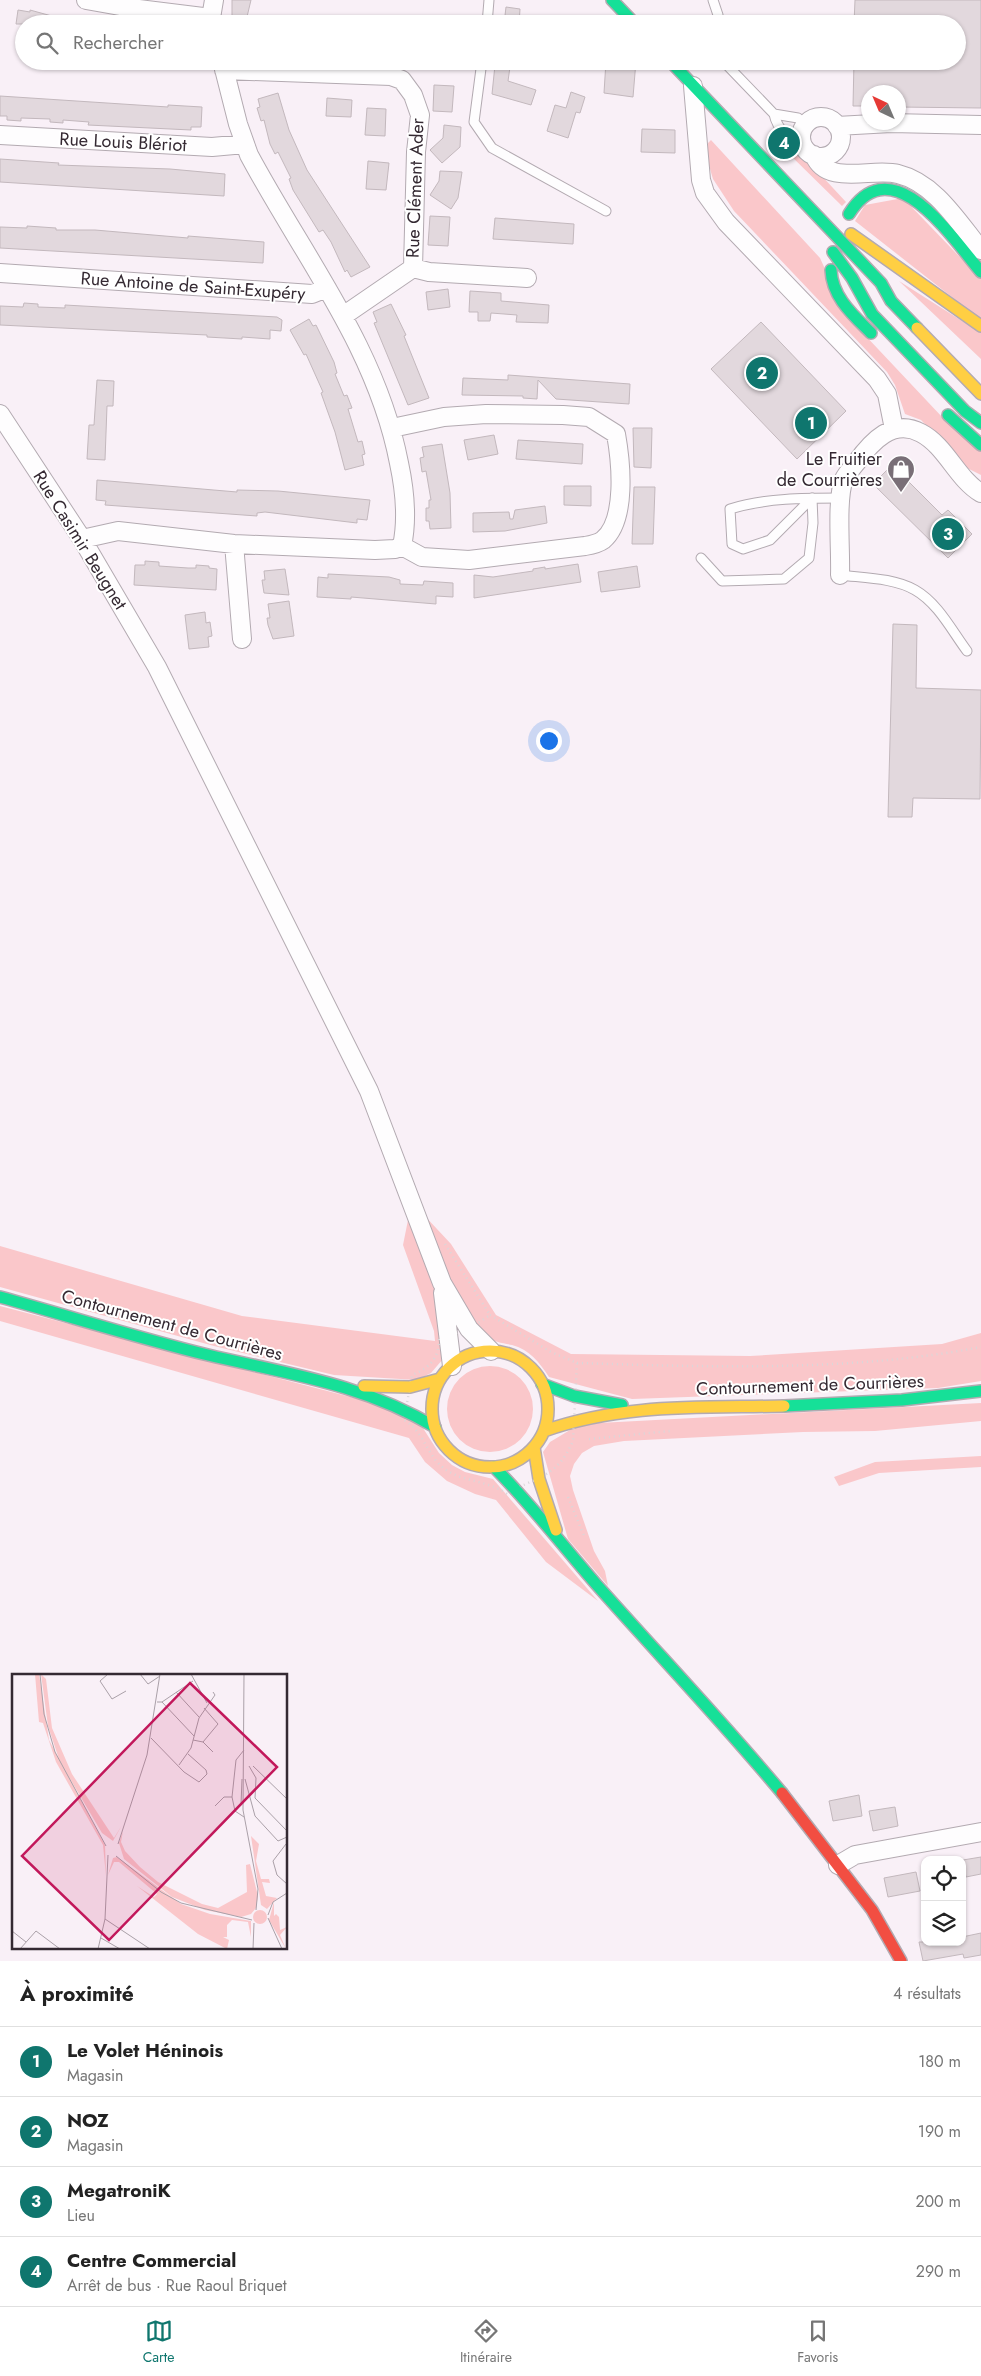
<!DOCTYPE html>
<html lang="fr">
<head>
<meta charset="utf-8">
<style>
	:root { --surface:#fff; --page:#f6f6f6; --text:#222; --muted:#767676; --line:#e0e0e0; --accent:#0f766e }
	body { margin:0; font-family:Jost,sans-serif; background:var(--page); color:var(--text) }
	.controls { position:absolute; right:15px; bottom:15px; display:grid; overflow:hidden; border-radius:10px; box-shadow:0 1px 4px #0004 }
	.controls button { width:45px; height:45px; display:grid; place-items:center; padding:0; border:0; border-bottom:1px solid var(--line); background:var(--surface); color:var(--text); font:25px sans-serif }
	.compass { position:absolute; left:861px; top:85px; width:45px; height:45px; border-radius:50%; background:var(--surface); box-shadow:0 1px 4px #0004; rotate:316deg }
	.you { position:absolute; left:548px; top:740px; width:18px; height:18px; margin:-12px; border:4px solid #fff; border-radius:50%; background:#1a73e8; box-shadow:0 0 0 8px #1a73e833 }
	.badge { display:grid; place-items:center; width:32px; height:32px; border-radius:50%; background:var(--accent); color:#fff; font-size:16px; font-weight:700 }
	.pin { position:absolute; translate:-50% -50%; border:2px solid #fff; box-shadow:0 1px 5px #0006 }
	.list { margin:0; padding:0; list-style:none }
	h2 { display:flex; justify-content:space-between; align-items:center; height:65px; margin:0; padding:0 20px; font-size:21px }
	h2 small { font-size:16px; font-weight:400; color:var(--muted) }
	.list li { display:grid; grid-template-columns:32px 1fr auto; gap:15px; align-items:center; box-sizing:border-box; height:70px; padding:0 20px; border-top:1px solid var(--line) }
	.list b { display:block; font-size:19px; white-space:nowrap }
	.list p { margin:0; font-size:16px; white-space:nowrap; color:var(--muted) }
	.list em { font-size:16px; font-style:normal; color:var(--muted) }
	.icon { flex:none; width:28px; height:28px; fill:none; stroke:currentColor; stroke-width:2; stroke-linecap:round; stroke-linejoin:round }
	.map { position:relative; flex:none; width:981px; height:1961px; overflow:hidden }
	.search { position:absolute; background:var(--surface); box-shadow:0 1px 4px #0004; left:15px; right:15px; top:15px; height:55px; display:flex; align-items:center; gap:12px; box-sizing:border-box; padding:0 18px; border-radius:28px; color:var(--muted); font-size:19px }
	.sheet { height:345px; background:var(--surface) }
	nav { display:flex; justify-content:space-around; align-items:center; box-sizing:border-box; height:70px; border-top:1px solid var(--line); background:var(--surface); font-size:14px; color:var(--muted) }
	nav a { display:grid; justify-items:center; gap:2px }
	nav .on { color:var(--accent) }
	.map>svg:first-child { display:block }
	.green { fill:#fac7ca }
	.building { fill:#e2d8dd; stroke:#c3b8bd }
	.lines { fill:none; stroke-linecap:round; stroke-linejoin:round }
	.lane-casing { stroke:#b3aab1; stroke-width:11 }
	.street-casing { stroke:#b3aab1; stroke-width:20 }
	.fast-casing { stroke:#b3aab1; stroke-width:14 }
	.slow-casing { stroke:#b3aab1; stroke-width:14 }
	.jam-casing { stroke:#b3aab1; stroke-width:14 }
	.path { stroke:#dad7d9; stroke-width:2.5; stroke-dasharray:1 4; stroke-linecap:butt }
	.lane { stroke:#fefdfe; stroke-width:9 }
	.street { stroke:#fefdfe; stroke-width:18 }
	.fast { stroke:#16e098; stroke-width:11 }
	.slow { stroke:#ffcf43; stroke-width:11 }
	.jam { stroke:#f24e42; stroke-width:11 }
	.labels { text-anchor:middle; stroke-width:4; stroke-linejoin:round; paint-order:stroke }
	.street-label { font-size:18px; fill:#342932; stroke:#fff }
	.poi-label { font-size:18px; fill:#342932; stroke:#fff; text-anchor:end }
	.inset-road { fill:none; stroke:#aaa0a8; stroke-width:1 }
	.view { fill:#c2185b; fill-opacity:0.15; stroke:#c2185b; stroke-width:2.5 }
	.inset-edge { fill:none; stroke:#342932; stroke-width:2.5 }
</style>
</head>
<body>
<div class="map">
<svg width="981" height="1961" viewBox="0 0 981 1961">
	<rect width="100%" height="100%" fill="#f9f0f7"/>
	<!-- green -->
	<path class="green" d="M711,140L820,258L846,315L943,418L981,452V475L967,468L921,420L905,414L895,385L887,372L734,211L713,179L708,162V143Z
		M794,146L846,202L842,206L787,152Z
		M903,198L981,279V320L855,221L865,205Z
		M899,281L981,333V359Z
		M423,1214L451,1244L496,1315L571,1354L750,1356L942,1344L981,1333V1381L938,1388L632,1399L549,1377C540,1363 529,1349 512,1345C503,1343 493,1342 486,1337C462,1321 433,1242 423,1214Z
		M409,1215L428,1267L441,1311L443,1359L431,1373L417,1380L334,1375L214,1346L0,1287V1246L242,1316L435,1341L434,1331L403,1245Z
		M0,1306L370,1402L421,1425L439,1453L452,1465L465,1472L493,1479L598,1601L546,1562L496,1500L475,1494L447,1481L425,1462L409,1438L0,1321Z
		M447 1409a43 43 0 1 1 86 0a43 43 0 1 1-86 0Z
		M981,1403V1421L875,1431L803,1432L624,1441L594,1446L582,1453L574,1464L570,1476L573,1490L594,1551L605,1571L608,1586L568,1539L543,1452L550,1442L580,1424Z
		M981,1456V1467L879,1473L839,1486L834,1477L875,1462Z"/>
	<!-- building -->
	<path class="building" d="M232,0H251L246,21L232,19Z
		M855,0H981V108L898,107V92H868V106H853L854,61H957V24H854Z
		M506,7L520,9L519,24H504Z
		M18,10L30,12V10L59,18L58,24H16Z
		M606,61H636L633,97L604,93Z
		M495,65L510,67L508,81L536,90L531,105L492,94Z
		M434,85L454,86L452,112L433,111Z
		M571,92L585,97L580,113L576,112L568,138L547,131L555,105L566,108Z
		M278,93L289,130L307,170L370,267L351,277L347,270L345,272L331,242L323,230L319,232L293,190L289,179L291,178L278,152L275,154L270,144L264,120L261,121L257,108L260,107L258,99Z
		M0,96L168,107V105L202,107L201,127H191V130L88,125L89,122L63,120V123L50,122V119L21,118V121L7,120V116H0Z
		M327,98L352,100L351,117L326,116Z
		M367,108L386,109L385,136L365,135Z
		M444,125L461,127L460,147L442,163L430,150L443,138Z
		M642,129L675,130V153L641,152Z
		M0,159L59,163L58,165L170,169L225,174L224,196L0,182Z
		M368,161L389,163L386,190L366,189Z
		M440,171L462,172L458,198L451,209L430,195L439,181Z
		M430,216L450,217L448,246L428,245Z
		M495,218L574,224L573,244L493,239Z
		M27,226L56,228V230H95L188,238V236L264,242L263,263L0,248V227L27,228Z
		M448,289L450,307L428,310L426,292Z
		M470,291L501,293V301L549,305L548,323L516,322L517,315L491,313L490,321H478V312H469Z
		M24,303L38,304V307L65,308V305L277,317L282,320L281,331L270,330V339L242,337V339L207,337V335L0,325V306L23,307Z
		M391,304L406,335L404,336L429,398L408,405L374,323L377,322L373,312Z
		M309,319L313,326L316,325L334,362L337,373L335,374L344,396L347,395L352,408L348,409L358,442L362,441L365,454L362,455L364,465L345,470L335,432L321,393L323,392L306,354L304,355L290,330Z
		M761,322L846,411L797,459L711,369Z
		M508,375L630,384L629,404L556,399L538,380L537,399L523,398V396L462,395L463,378L508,380Z
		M97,380L114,381L113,406H107L105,460L87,459L89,425H94Z
		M633,428H652L651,468L634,467Z
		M494,435L498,454L468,460L464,440Z
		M518,440L583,444L582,464L516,459Z
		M442,444L450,493L451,528L430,529L429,521H426V508H429V500H431L426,471L422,472L420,458L424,457L422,447Z
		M892,465L942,515L948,510L972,534L948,558L873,484Z
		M97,480L237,492V490L278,491L370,500L367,520L357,519V523L265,512L257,513V516L105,505L106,501L96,500Z
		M564,486H591V506L564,505Z
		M634,487H655L653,544H632Z
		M545,506L547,523L505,531L473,532V513L509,512L510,519H513L515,510Z
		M145,561L159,562V566L188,568H196V565L209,566V568L217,569L216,590L134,585L135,565H145Z
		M578,564L581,582L474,598V575L493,577L533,571V569L545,567V569Z
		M637,566L640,587L601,592L598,572Z
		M285,569L289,595L264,593L262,580H265L264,571Z
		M328,574L389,577L400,580V584L423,585L424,581L453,583V597L436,596V604L351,597V599L317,597L318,577L328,578Z
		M289,601L294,636L273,639L268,625L267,618H270L268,604Z
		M205,612L206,623L210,622L212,636L208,637L209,647L189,649L185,615Z
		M893,624L917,625L916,688L981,690L980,799L913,798L912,817H888Z
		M859,1795L862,1816L833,1821L829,1801Z
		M895,1807L898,1826L873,1831L869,1811Z
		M981,1857V1874L966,1877L963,1860Z
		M916,1872L920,1891L888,1897L884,1878Z
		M981,1933V1955L964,1958L963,1954L923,1961L919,1942H962V1937Z"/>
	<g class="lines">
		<!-- lane casing -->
		<g class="lane-casing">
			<path id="lane" d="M713,0L718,15V24
				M487,24L489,0
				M482,61L474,122L492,148L606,211
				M723,61L774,114L798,118L805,124
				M774,114C777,129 791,143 805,149
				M812,498L770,540L743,549L732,544L730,509C766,498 804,498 841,498
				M701,558L722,581L784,579L809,558L813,523L812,498
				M840,575C865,578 894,578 915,590C938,603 952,631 967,651"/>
		</g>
		<!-- street casing -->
		<g class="street-casing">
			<path id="street" d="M86,0L131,8L211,18
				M214,24L211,18L214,0
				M222,61L238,124L249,155C303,256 377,348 399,463C405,491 408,518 402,546
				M224,70L391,76L402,80L413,95L420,115L416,152L413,268
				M693,86L701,180L705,193L726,222L877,379L887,394L894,429
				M801 137a20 20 0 1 1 40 0a20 20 0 1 1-40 0Z
				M837,126L891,123L981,125
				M0,135L212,147L245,144
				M814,155C827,187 873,167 898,174C935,183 958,222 981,250
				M0,273L312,294L327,288
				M343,316L413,268L429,272L527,278
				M0,414L82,539L157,667L369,1091L442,1283L469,1329L491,1351
				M392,428L444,417L486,414L563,415L589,417L616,434C621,462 627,520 603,540C599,543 591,545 585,546L469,560L422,557L402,546
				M82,539L118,531L234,544L375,550L395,549L402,546
				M234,544L242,639
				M840,575C841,551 836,499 844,479C847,473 852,468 856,463C872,441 893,418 921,433C946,446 957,479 981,493
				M443,1293L452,1366
				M838,1865L855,1855L981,1832"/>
		</g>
		<!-- fast casing -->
		<g class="fast-casing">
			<path id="fast" d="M612,0L635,24
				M670,61L881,283L891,301L917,328
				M849,214C892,145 953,239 981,272
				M833,252L852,278L872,314L965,411L981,423
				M831,270C832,297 853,315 871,333
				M948,415L981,445
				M0,1297C69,1316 138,1338 208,1355C289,1374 363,1384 435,1427
				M542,1384L574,1396L622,1405
				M784,1406L902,1400L981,1391
				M494,1467C530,1503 562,1545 596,1584C658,1654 722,1721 782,1793"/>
		</g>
		<!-- slow casing -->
		<g class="slow-casing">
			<path id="slow" d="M851,234L981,326
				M917,328L981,394
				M432 1409a58 58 0 1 1 116 0a58 58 0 1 1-116 0Z
				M364,1386L410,1387L440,1379
				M544,1431C623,1403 702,1408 784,1406
				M534,1447L539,1479L556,1530"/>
		</g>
		<!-- jam casing -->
		<g class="jam-casing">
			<path id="jam" d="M782,1793L872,1910L901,1961"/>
		</g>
		<!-- path -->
		<path class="path" d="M445,1244L490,1315
			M490,1315L551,1352L577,1363L573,1441C556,1479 538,1475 507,1494C487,1479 459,1483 440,1465C426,1451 422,1430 404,1420L412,1375C431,1367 439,1358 439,1338L469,1329Z
			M577,1363C708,1367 851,1372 981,1347
			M589,1439L670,1431
			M568,1497L585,1538"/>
		<!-- lane -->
		<use href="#lane" class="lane"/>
		<!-- street -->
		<use href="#street" class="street"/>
		<!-- fast -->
		<use href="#fast" class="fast"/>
		<!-- slow -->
		<use href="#slow" class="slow"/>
		<!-- jam -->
		<use href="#jam" class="jam"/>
	</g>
	<!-- icons -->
	<defs>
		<g id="shop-pin" transform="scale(1.4375)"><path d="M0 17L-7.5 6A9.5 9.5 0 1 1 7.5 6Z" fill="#796f77" stroke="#fff"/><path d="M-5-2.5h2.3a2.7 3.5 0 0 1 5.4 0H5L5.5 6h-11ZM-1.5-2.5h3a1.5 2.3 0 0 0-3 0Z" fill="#fff"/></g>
	</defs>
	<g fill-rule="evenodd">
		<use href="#shop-pin" x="901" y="469"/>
	</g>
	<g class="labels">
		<!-- street labels -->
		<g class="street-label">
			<text transform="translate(123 142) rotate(3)" y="6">Rue Louis Blériot</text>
			<text transform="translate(415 188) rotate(-88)" y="6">Rue Clément Ader</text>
			<text transform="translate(193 286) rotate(4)" y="6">Rue Antoine de Saint-Exupéry</text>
			<text transform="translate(80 540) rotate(58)" y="6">Rue Casimir Beugnet</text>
			<text transform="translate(172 1325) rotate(15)" y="6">Contournement de Courrières</text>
			<text transform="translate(810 1385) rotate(-2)" y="6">Contournement de Courrières</text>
		</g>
		<!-- poi labels -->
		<g class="poi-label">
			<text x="882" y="465">Le Fruitier<tspan x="882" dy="21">de Courrières</tspan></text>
		</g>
	</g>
	<!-- overview -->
	<g transform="translate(12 1674)">
		<rect width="275" height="275" fill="#f9f0f7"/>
		<path d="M23,0H27L37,66L93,171L94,202L91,171L44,88L31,49L27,48ZM29,0L34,5L40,54L60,100L102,164L110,151L101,167L90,159L48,88L36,52ZM111,157L109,168L113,177L128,193L146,208L190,230L206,234L235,218L234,191L238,190L246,222L244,234L239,240L229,243L193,236L160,223L112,185L107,169ZM239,162L247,170L244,187L249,205H257L258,209L250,208L254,222L265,224L255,235L249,231ZM105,183L169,230L198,240L239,247V263L236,248L220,246L215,251V263H211L217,266L215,275L186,260L125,212L142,223L145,220L107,188H102L96,201L101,184ZM262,228V242L264,240L267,243L268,256L275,253L268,261L274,275L257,246ZM241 243a7 7 0 1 1 14 0a7 7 0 1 1-14 0Z" fill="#fac7ca"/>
		<path class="inset-road" d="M28,0L32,40L43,78L94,172M96,0L88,7L100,25L114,17M128,0L136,10L148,2M179,0L195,29M232,0L231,136L246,215L244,236M164,18L187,43M145,28H150L182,62M150,28L181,7M139,64L172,98L187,108L195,100L194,96L176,80M181,66L191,68L201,78M191,68L206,50L192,34M167,91L179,74L187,44L203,21L201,18M237,92L244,104L243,124L275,157M241,92L275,125M233,105L243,142L266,167L275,163M220,123L224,86L232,76M229,131L230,105M203,132L212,123H220L223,137L232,143M106,170L135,81L148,0M274,170L261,187L265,201L275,210M104,182L149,218L169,229L240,246M256,241L261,228L275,219M256,244L270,275M93,245L138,275M0,257L14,268M89,264L108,275M8,275L24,257L48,275M86,275L93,245L96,181M241,275L242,249"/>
		<path class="view" d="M178,9L265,93L97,266L10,182Z"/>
		<rect width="275" height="275" class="inset-edge"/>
	</g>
</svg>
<div class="controls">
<button><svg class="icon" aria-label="locate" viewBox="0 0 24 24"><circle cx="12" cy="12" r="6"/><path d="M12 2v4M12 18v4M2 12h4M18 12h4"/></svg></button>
<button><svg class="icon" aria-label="layers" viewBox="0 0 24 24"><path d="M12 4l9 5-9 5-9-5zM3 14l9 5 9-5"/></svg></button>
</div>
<svg class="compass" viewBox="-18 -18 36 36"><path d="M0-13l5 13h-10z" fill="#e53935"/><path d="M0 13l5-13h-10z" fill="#767676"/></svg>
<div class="you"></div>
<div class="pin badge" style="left:811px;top:423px">1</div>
<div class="pin badge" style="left:762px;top:373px">2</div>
<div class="pin badge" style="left:948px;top:534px">3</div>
<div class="pin badge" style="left:784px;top:143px">4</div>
<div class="search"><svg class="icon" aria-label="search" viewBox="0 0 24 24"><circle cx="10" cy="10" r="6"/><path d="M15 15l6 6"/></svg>Rechercher</div>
</div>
<section class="sheet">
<h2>À proximité<small>4 résultats</small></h2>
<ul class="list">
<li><span class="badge">1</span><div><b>Le Volet Héninois</b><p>Magasin</p></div><em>180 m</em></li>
<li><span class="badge">2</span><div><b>NOZ</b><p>Magasin</p></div><em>190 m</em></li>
<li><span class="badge">3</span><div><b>MegatroniK</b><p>Lieu</p></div><em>200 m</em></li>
<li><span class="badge">4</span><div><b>Centre Commercial</b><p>Arrêt de bus · Rue Raoul Briquet</p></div><em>290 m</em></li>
</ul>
</section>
<nav>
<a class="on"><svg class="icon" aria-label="map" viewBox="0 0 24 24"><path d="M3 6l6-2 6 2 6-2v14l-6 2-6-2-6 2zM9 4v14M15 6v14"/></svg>Carte</a>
<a><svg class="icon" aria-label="directions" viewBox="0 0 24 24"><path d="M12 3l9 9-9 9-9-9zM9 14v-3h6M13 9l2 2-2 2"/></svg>Itinéraire</a>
<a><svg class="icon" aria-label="saved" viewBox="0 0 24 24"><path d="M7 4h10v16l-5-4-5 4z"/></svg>Favoris</a>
</nav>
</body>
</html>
